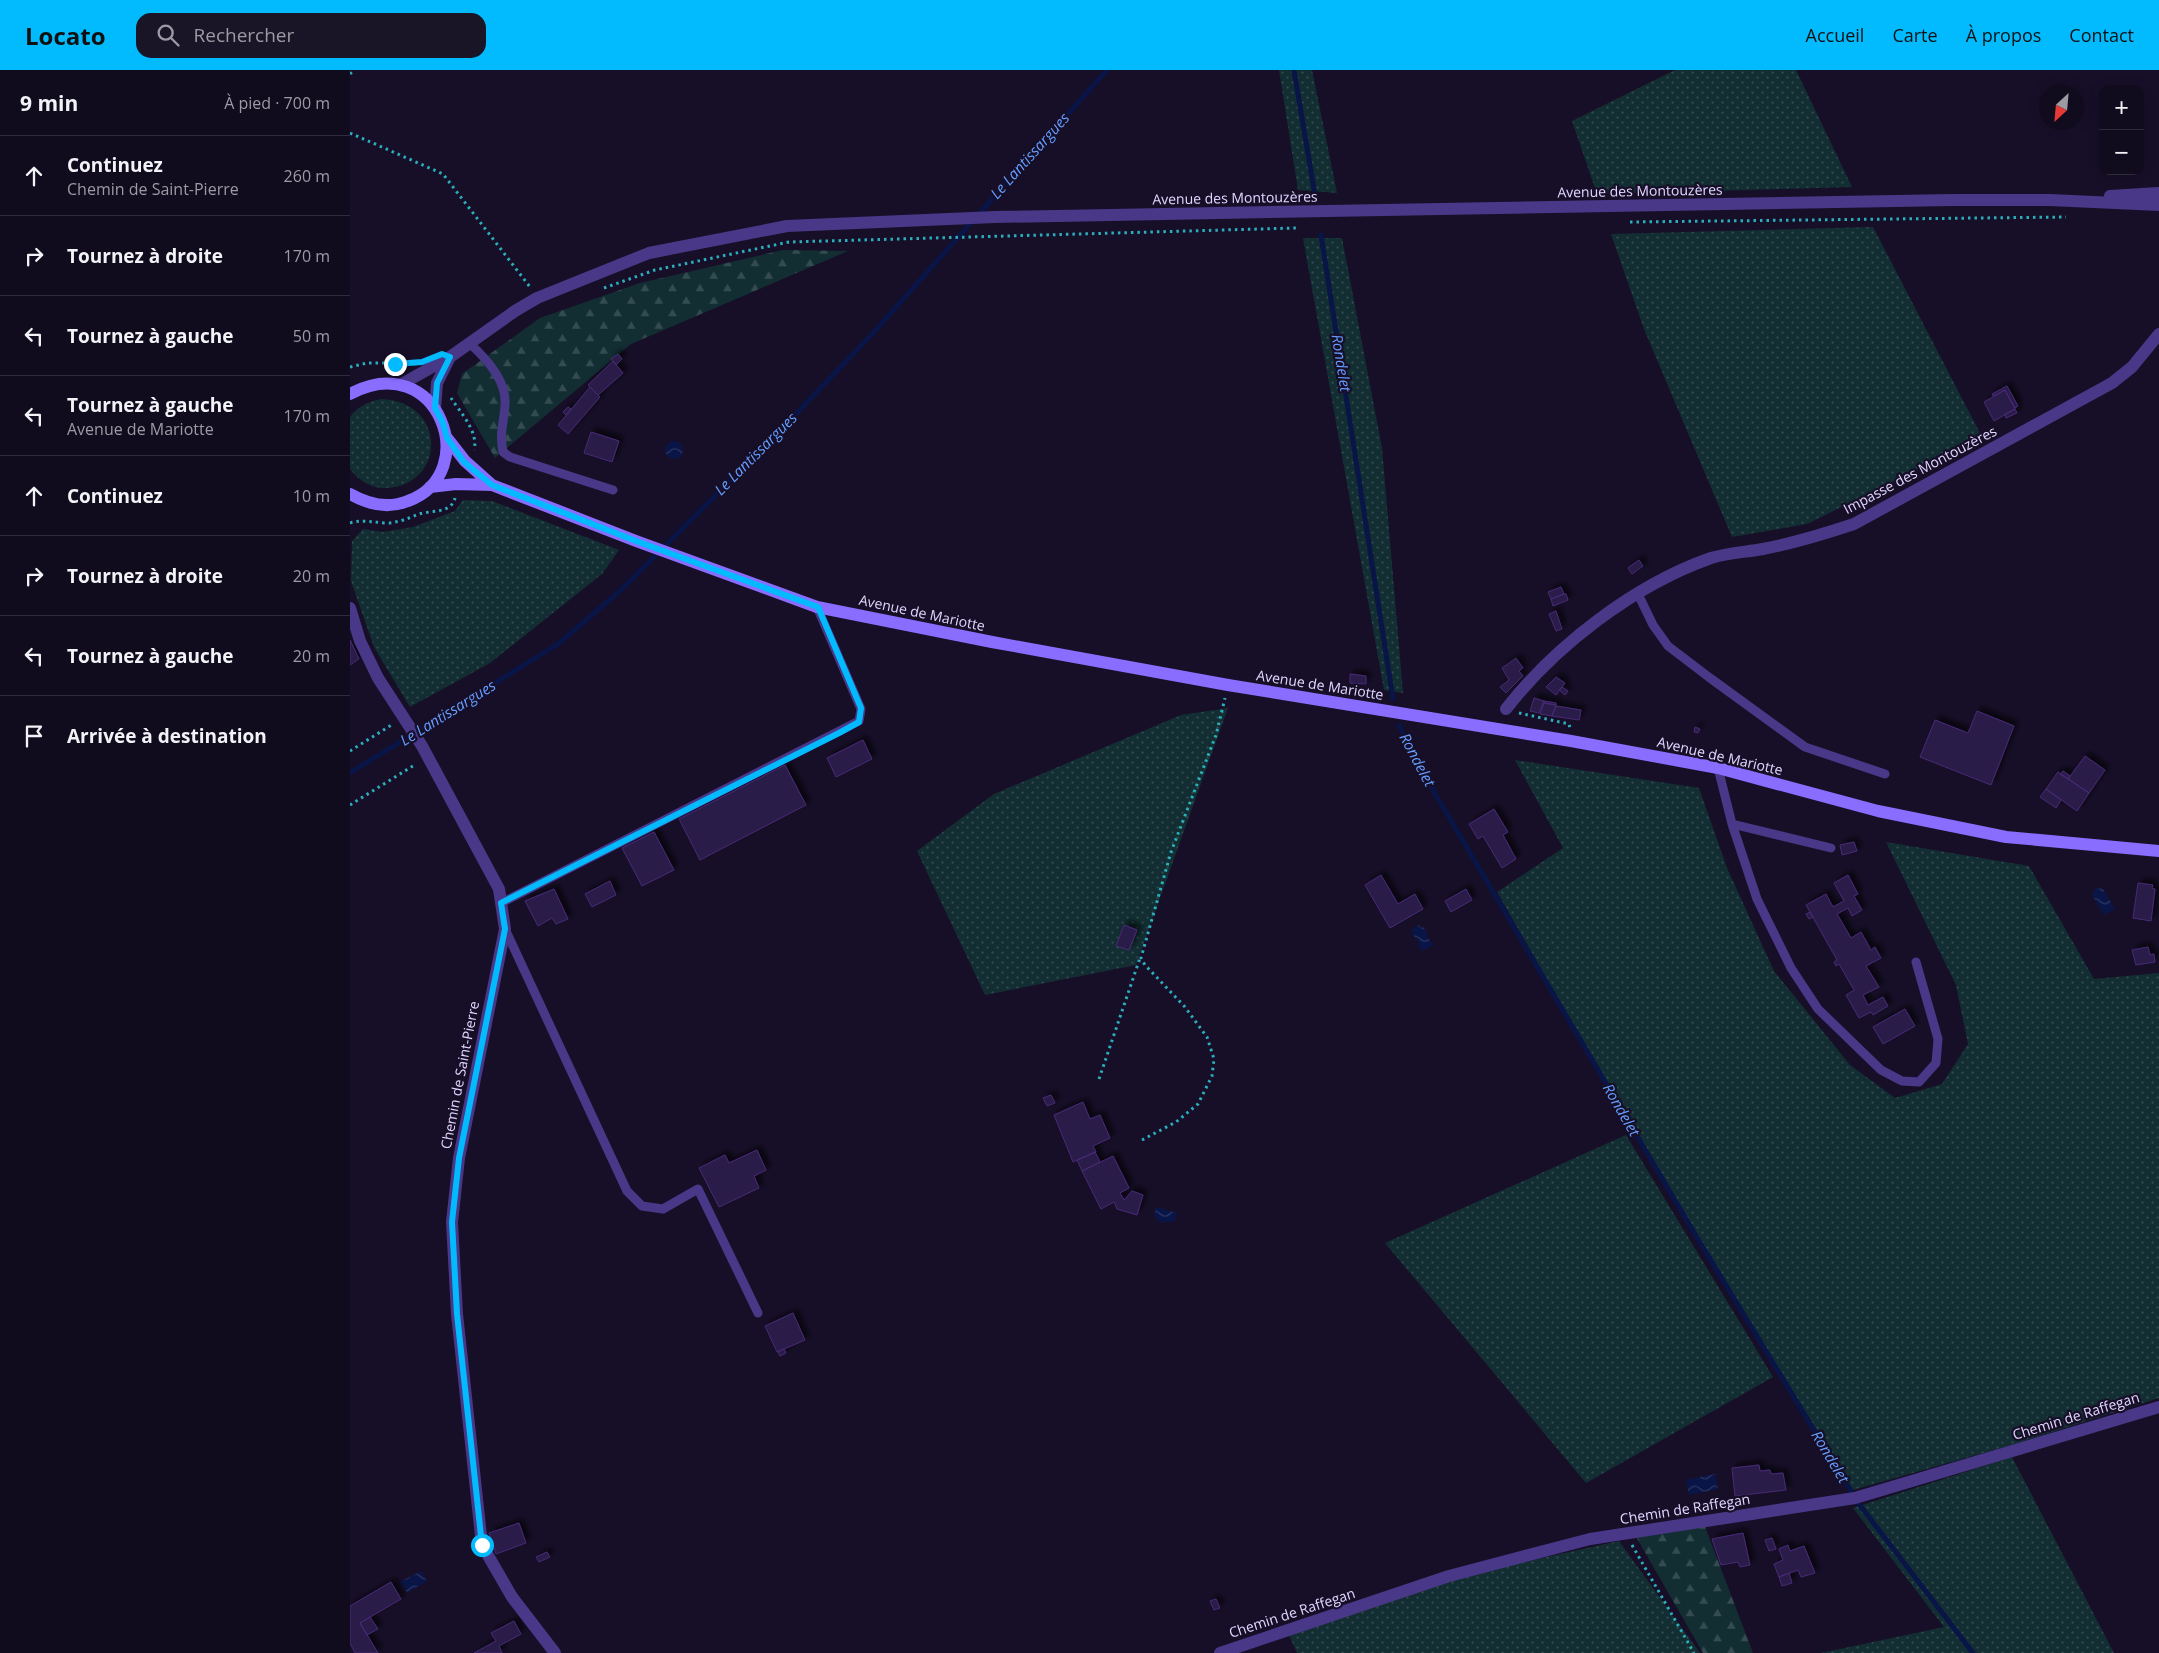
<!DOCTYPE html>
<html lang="fr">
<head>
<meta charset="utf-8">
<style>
	:root { --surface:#110b1e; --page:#1a1427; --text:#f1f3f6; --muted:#9c9ba4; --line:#302b3c; --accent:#02bbff }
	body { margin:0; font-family:"Open Sans",sans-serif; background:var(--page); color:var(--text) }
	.controls { position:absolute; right:15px; top:15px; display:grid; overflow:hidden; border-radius:10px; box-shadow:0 2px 12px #0003 }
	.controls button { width:45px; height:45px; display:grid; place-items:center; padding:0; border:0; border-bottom:1px solid var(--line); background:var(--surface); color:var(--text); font:25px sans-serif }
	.compass { position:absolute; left:1689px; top:15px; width:45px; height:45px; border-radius:50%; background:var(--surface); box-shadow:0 2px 12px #0003; rotate:206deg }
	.stop { position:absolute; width:15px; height:15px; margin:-11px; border:4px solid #02bbff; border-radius:50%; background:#fff }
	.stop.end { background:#02bbff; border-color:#fff; box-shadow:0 1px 5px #0008 }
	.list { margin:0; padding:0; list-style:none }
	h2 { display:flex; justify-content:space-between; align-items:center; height:65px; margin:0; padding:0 20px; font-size:21px }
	h2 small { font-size:16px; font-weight:400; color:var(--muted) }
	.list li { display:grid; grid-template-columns:32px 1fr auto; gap:15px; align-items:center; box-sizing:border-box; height:80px; padding:0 20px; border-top:1px solid var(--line) }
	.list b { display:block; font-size:19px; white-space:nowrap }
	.list p { margin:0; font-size:16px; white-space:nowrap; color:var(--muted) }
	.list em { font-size:16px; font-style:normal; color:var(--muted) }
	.icon { flex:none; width:28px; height:28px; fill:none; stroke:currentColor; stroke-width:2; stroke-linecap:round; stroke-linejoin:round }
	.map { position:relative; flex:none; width:1809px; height:1583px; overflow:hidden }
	header { display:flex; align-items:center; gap:30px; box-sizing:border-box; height:70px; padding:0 25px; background:var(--accent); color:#111 }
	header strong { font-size:24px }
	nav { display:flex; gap:28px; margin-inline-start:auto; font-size:18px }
	.search { width:350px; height:45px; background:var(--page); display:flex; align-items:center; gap:12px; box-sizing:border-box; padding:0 18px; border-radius:15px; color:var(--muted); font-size:19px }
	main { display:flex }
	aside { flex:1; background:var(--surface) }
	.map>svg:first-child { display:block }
	.grass { fill:url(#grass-dots) }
	.forest { fill:url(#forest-firs) }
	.water { fill:url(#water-waves) }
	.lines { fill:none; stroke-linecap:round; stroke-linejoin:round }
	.stream { stroke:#091547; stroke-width:5 }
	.building { fill:#2c1a49; stroke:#472b76; filter:url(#shadow) }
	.path { stroke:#2baebd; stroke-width:3; stroke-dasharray:2.5 4; stroke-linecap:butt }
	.service { stroke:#493888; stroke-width:9 }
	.minor { stroke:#493888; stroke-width:12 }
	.secondary { stroke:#896dff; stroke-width:12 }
	.route { stroke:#02bbff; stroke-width:6 }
	.labels { text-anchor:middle; stroke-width:4.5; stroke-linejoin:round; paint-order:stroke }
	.street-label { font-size:14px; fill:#e1d6ff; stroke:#170f28 }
	.water-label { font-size:15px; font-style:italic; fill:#649dff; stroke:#170f28 }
</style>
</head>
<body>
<header>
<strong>Locato</strong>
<div class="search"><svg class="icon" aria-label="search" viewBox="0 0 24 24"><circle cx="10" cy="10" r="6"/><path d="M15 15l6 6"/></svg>Rechercher</div>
<nav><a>Accueil</a><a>Carte</a><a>À propos</a><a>Contact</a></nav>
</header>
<main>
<aside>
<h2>9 min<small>À pied · 700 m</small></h2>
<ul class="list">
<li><svg class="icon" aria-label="ahead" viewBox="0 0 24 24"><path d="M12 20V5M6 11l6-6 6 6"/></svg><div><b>Continuez</b><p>Chemin de Saint-Pierre</p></div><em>260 m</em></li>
<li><svg class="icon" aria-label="right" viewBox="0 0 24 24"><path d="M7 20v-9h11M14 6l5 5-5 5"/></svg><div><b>Tournez à droite</b></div><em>170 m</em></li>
<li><svg class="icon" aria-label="left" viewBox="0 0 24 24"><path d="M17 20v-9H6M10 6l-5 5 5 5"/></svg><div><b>Tournez à gauche</b></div><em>50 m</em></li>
<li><svg class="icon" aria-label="left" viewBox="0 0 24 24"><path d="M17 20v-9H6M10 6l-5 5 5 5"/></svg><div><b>Tournez à gauche</b><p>Avenue de Mariotte</p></div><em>170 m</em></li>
<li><svg class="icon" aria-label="ahead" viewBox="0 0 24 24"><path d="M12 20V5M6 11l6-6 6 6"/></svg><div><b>Continuez</b></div><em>10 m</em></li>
<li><svg class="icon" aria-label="right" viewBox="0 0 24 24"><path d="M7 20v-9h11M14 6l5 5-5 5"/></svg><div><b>Tournez à droite</b></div><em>20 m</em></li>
<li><svg class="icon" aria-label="left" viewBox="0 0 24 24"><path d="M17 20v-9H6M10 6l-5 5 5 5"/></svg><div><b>Tournez à gauche</b></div><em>20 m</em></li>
<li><svg class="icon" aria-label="arrive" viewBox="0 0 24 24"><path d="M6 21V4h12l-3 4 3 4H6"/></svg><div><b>Arrivée à destination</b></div></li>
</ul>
</aside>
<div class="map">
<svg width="1809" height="1583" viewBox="0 0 1809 1583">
	<defs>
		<pattern id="grass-dots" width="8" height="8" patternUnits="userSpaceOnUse" patternTransform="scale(1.25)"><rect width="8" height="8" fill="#122e32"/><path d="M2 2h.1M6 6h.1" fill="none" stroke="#344c51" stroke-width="1.8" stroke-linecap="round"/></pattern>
		<pattern id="forest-firs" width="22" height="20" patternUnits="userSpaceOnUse" patternTransform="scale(1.25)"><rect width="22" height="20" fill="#122e32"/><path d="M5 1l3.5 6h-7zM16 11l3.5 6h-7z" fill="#344c51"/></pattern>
		<pattern id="water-waves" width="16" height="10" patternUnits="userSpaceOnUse" patternTransform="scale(1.25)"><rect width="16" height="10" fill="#091547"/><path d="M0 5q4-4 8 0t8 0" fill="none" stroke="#2d3663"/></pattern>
		<filter id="shadow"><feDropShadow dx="4.5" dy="-4.5" stdDeviation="2.5" flood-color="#0009"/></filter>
	</defs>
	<rect width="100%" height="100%" fill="#170f28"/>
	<!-- grass -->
	<path class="grass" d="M929,0H962L987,123L948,120Z
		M1325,0H1446L1502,117L1247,124L1222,51Z
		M1523,157L1632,367L1457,454L1382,467L1294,259L1261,164Z
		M953,168H992L1032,378L1053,623L1034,620Z
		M31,329C97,331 97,415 36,418C22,419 8,410 0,399V347C8,336 18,332 31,329Z
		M113,430L142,431L269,480L252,504L140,593L60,637L24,577L1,511L2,471L13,459L33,462L63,457L105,441Z
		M878,638L786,895L635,925L567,781L644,724L831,645Z
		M1165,690L1349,718L1377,798L1424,901L1500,995L1545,1028L1592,1014L1618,974L1606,915L1536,772L1679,796L1744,909L1809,903V1328L1665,1374L1503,1420L1284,1062L1147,822L1213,778Z
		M1276,1065L1423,1307L1236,1413L1035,1173Z
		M1662,1387L1764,1583H1471L1594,1557L1503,1438Z
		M1269,1471L1350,1583H947L938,1563L1078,1513Z"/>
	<!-- forest -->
	<path class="forest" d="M433,180L498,181L281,274L145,388L107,323L112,304L190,248L290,213Z
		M1354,1454L1403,1583H1353L1285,1465Z"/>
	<!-- water -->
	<path class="water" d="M315 380a9 9 0 1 1 18 0a9 9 0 1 1-18 0Z
		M1746,818L1753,819L1765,839L1754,845L1742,825Z
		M1069,855L1071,858L1073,857L1077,863V867L1084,875L1072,881L1068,875L1069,872L1061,863L1063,862L1062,859Z
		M806,1137L827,1143L824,1152H809L804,1146Z
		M1365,1404L1368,1419L1339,1425L1336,1410Z
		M71,1501L77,1511L57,1523L50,1512Z"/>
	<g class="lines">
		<!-- stream -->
		<path class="stream" d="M944,0L966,131
			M971,165L1043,629
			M1049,655L1067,693L1346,1166L1501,1421
			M0,703L208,574L270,521L424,367L523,263L757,0
			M1509,1434L1623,1583"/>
	</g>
	<!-- building -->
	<path class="building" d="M268,284L272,289L266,295L261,289Z
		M263,291L273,303L248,325L238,315Z
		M1657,316L1668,336L1665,338L1655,320L1643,326L1642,324Z
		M240,317L250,327L218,364L208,355Z
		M1655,320L1665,339L1644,351L1634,332Z
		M218,337L221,339L216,345L213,342Z
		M1665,339L1667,343L1656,348L1655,344Z
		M241,362L269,371L262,392L234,383Z
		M1289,490L1293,496L1282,504L1278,498Z
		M1211,517L1214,524L1201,529L1198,522Z
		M1214,524H1216L1218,530L1203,536L1201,529Z
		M1206,541L1212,559L1206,561L1199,544Z
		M0,570L9,589L0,595Z
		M1166,588L1173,598L1169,601L1173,606L1156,623L1150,617L1159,610L1152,598Z
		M1000,604L1016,606V614L1000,613Z
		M1206,607L1215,613L1206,625L1196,617Z
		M1212,617L1218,621L1215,625L1209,620Z
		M1184,628L1194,631L1189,643L1180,641Z
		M1194,631L1206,633V635L1194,633Z
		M1194,633L1206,635L1202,646L1190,644Z
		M1206,636L1231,640L1229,650L1202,646Z
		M1627,641L1664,656L1641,715L1570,687L1585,650L1618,663Z
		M1345,657L1350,659L1348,663L1344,662Z
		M513,670L522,689L486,707L477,688Z
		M1735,686L1755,700L1739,723L1718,709Z
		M435,695L456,735L350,790L329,749Z
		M1713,701L1720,706L1718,709L1710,704Z
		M1708,702L1739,723L1727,741L1696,719Z
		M1696,719L1711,730L1706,738L1690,727Z
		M1144,739L1158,762L1153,765L1166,789L1152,798L1133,766L1128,769L1119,754Z
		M304,762L324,800L292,816L272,778Z
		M1504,772L1507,781L1492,785L1490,775Z
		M1031,805L1048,834L1065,824L1073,839L1040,858L1015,815Z
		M1498,805L1508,824L1504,826L1512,840L1502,846L1498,838L1487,844L1501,868L1511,862L1521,880L1525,877L1531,888L1516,896L1529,917L1513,925L1518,935L1533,927L1538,936L1523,945L1521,942L1509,948L1496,925L1504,920L1489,894L1486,896L1484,892L1487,890L1456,835L1476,824L1483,837L1494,831L1484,813Z
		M260,811L266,825L242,837L235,824Z
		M1788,813L1803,815L1802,818L1805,819L1801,851L1783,848Z
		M204,819L218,849L206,854L202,848L188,856L175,831Z
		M1116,819L1122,830L1101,842L1095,831Z
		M1460,842L1463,847L1459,849L1456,844Z
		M774,855L787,860L779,880L766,876Z
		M1798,877L1800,885L1804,884L1805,892L1786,895L1782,880Z
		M1555,939L1565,956L1533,974L1523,957Z
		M701,1025L705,1033L697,1036L693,1028Z
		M733,1032L740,1049L750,1045L760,1068L743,1076L746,1082L723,1092L704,1045Z
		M407,1080L416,1100L404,1106L409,1118L369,1137L349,1098L375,1085L379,1093Z
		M745,1082L750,1092L732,1101L727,1090Z
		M763,1086L779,1118L770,1123L774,1130L782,1121L793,1125L787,1145L767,1139L764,1132L751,1139L732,1101Z
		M443,1243L455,1270L427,1282L415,1256Z
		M434,1279L436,1283L430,1286L428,1282Z
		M1409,1395L1410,1401L1420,1400L1421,1404L1433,1403L1436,1420L1385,1426L1382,1398Z
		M169,1453L176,1473L146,1484L139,1463Z
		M1393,1463L1400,1495L1390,1497L1388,1492L1371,1495L1362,1469Z
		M1422,1468L1426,1479L1419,1481L1415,1470Z
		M1438,1475L1440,1481L1454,1476L1465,1503L1451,1507L1448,1500L1429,1507L1424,1494L1433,1490L1429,1479Z
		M197,1482L200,1487L189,1492L186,1487Z
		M1439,1503L1442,1513L1432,1516L1429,1507Z
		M41,1512L51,1529L10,1553L28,1583H5L0,1573V1536Z
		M866,1529L870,1538L864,1540L860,1531Z
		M20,1547L28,1559L17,1565L10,1553Z
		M164,1551L171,1564L149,1576L152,1583H124L146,1571L141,1563Z"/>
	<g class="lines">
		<!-- path -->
		<path class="path" d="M0,4L4,0
			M0,63L93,104L180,217
			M1280,152L1716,147
			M254,218L305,200L439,172L946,158
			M0,297L17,293H60
			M101,328C110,342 129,362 124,380
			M0,453C13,449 25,453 39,453C50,452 59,448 69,444C81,440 101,444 105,428
			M1169,643L1219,654L1220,658
			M0,681L43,654
			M0,735L66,694
			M749,1009L790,888
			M792,1070L826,1052L848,1034L862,1006L864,989L857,967L835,937L795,895L791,888L821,782L866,665L875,628
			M1282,1475L1344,1583"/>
		<!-- service -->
		<path class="service" d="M119,273C136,288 157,311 155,335C154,354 149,361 153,382L160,387L263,420
			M1288,524L1303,555L1318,576L1360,608L1455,677L1535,704
			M1368,698L1382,754L1407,829L1441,898L1468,939L1531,1000L1552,1011L1569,1012L1586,993L1588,969L1566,892
			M1382,754L1481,778
			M151,833L509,651L511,639L467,537
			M155,859L277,1121L292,1136L313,1139L348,1119L408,1243"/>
		<!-- minor -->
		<path class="minor" d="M1760,126L1809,123
			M50,315L100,287L165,241L187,228L299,183L437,156L645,147L1603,130H1700L1809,135
			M85,338L87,313L100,287
			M0,538L10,571L28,608L72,676L149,819L155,859L109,1088L102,1152L107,1244L132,1475L162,1527L205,1583
			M1156,639C1205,576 1284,515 1361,488C1377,483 1396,482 1413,479C1444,473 1474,464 1504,454L1762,313L1782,297L1809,264
			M870,1583L1099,1506L1240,1469L1505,1428L1809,1337"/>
		<!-- secondary -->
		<path class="secondary" d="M0,324C88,277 134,403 58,431C38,439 19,435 0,424
			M97,368L115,391L142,415L286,471L467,537L642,572L878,615L1221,671L1368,698L1528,741L1656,767L1809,781
			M80,417L106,414L142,415"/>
	</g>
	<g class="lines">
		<!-- route -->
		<path class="route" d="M45,294L72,292L92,284L100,287L87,313L85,338L93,353L97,368L114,392L142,415L286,471L468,537L511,638L509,652L489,663L151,833L155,859L109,1088L102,1152L107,1244L132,1475"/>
	</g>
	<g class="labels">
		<!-- street labels -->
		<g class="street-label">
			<text transform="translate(1290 121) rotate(-1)" y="5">Avenue des Montouzères</text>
			<text transform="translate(885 128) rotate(-1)" y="5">Avenue des Montouzères</text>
			<text transform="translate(1570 400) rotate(-28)" y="5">Impasse des Montouzères</text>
			<text transform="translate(572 543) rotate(12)" y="5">Avenue de Mariotte</text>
			<text transform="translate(970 615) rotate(9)" y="5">Avenue de Mariotte</text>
			<text transform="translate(1370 686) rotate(13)" y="5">Avenue de Mariotte</text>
			<text transform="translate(110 1005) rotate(-79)" y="5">Chemin de Saint-Pierre</text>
			<text transform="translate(1726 1346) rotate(-17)" y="5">Chemin de Raffegan</text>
			<text transform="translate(1335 1439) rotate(-9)" y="5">Chemin de Raffegan</text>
			<text transform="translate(942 1543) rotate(-18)" y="5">Chemin de Raffegan</text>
		</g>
		<!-- water labels -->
		<g class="water-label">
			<text transform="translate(680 86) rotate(-48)" y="5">Le Lantissargues</text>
			<text transform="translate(991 293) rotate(81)" y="5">Rondelet</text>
			<text transform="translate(406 384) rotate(-45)" y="5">Le Lantissargues</text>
			<text transform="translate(98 643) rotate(-32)" y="5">Le Lantissargues</text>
			<text transform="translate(1067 690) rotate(62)" y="5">Rondelet</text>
			<text transform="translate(1271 1040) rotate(60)" y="5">Rondelet</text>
			<text transform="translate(1480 1387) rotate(59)" y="5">Rondelet</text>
		</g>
	</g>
</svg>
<div class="controls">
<button>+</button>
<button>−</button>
</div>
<svg class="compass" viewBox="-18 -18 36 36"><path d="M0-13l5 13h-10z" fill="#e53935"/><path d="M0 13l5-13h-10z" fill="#9c9ba4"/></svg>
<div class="stop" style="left:132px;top:1475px"></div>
<div class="stop end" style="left:45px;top:294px"></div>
</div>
</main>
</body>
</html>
